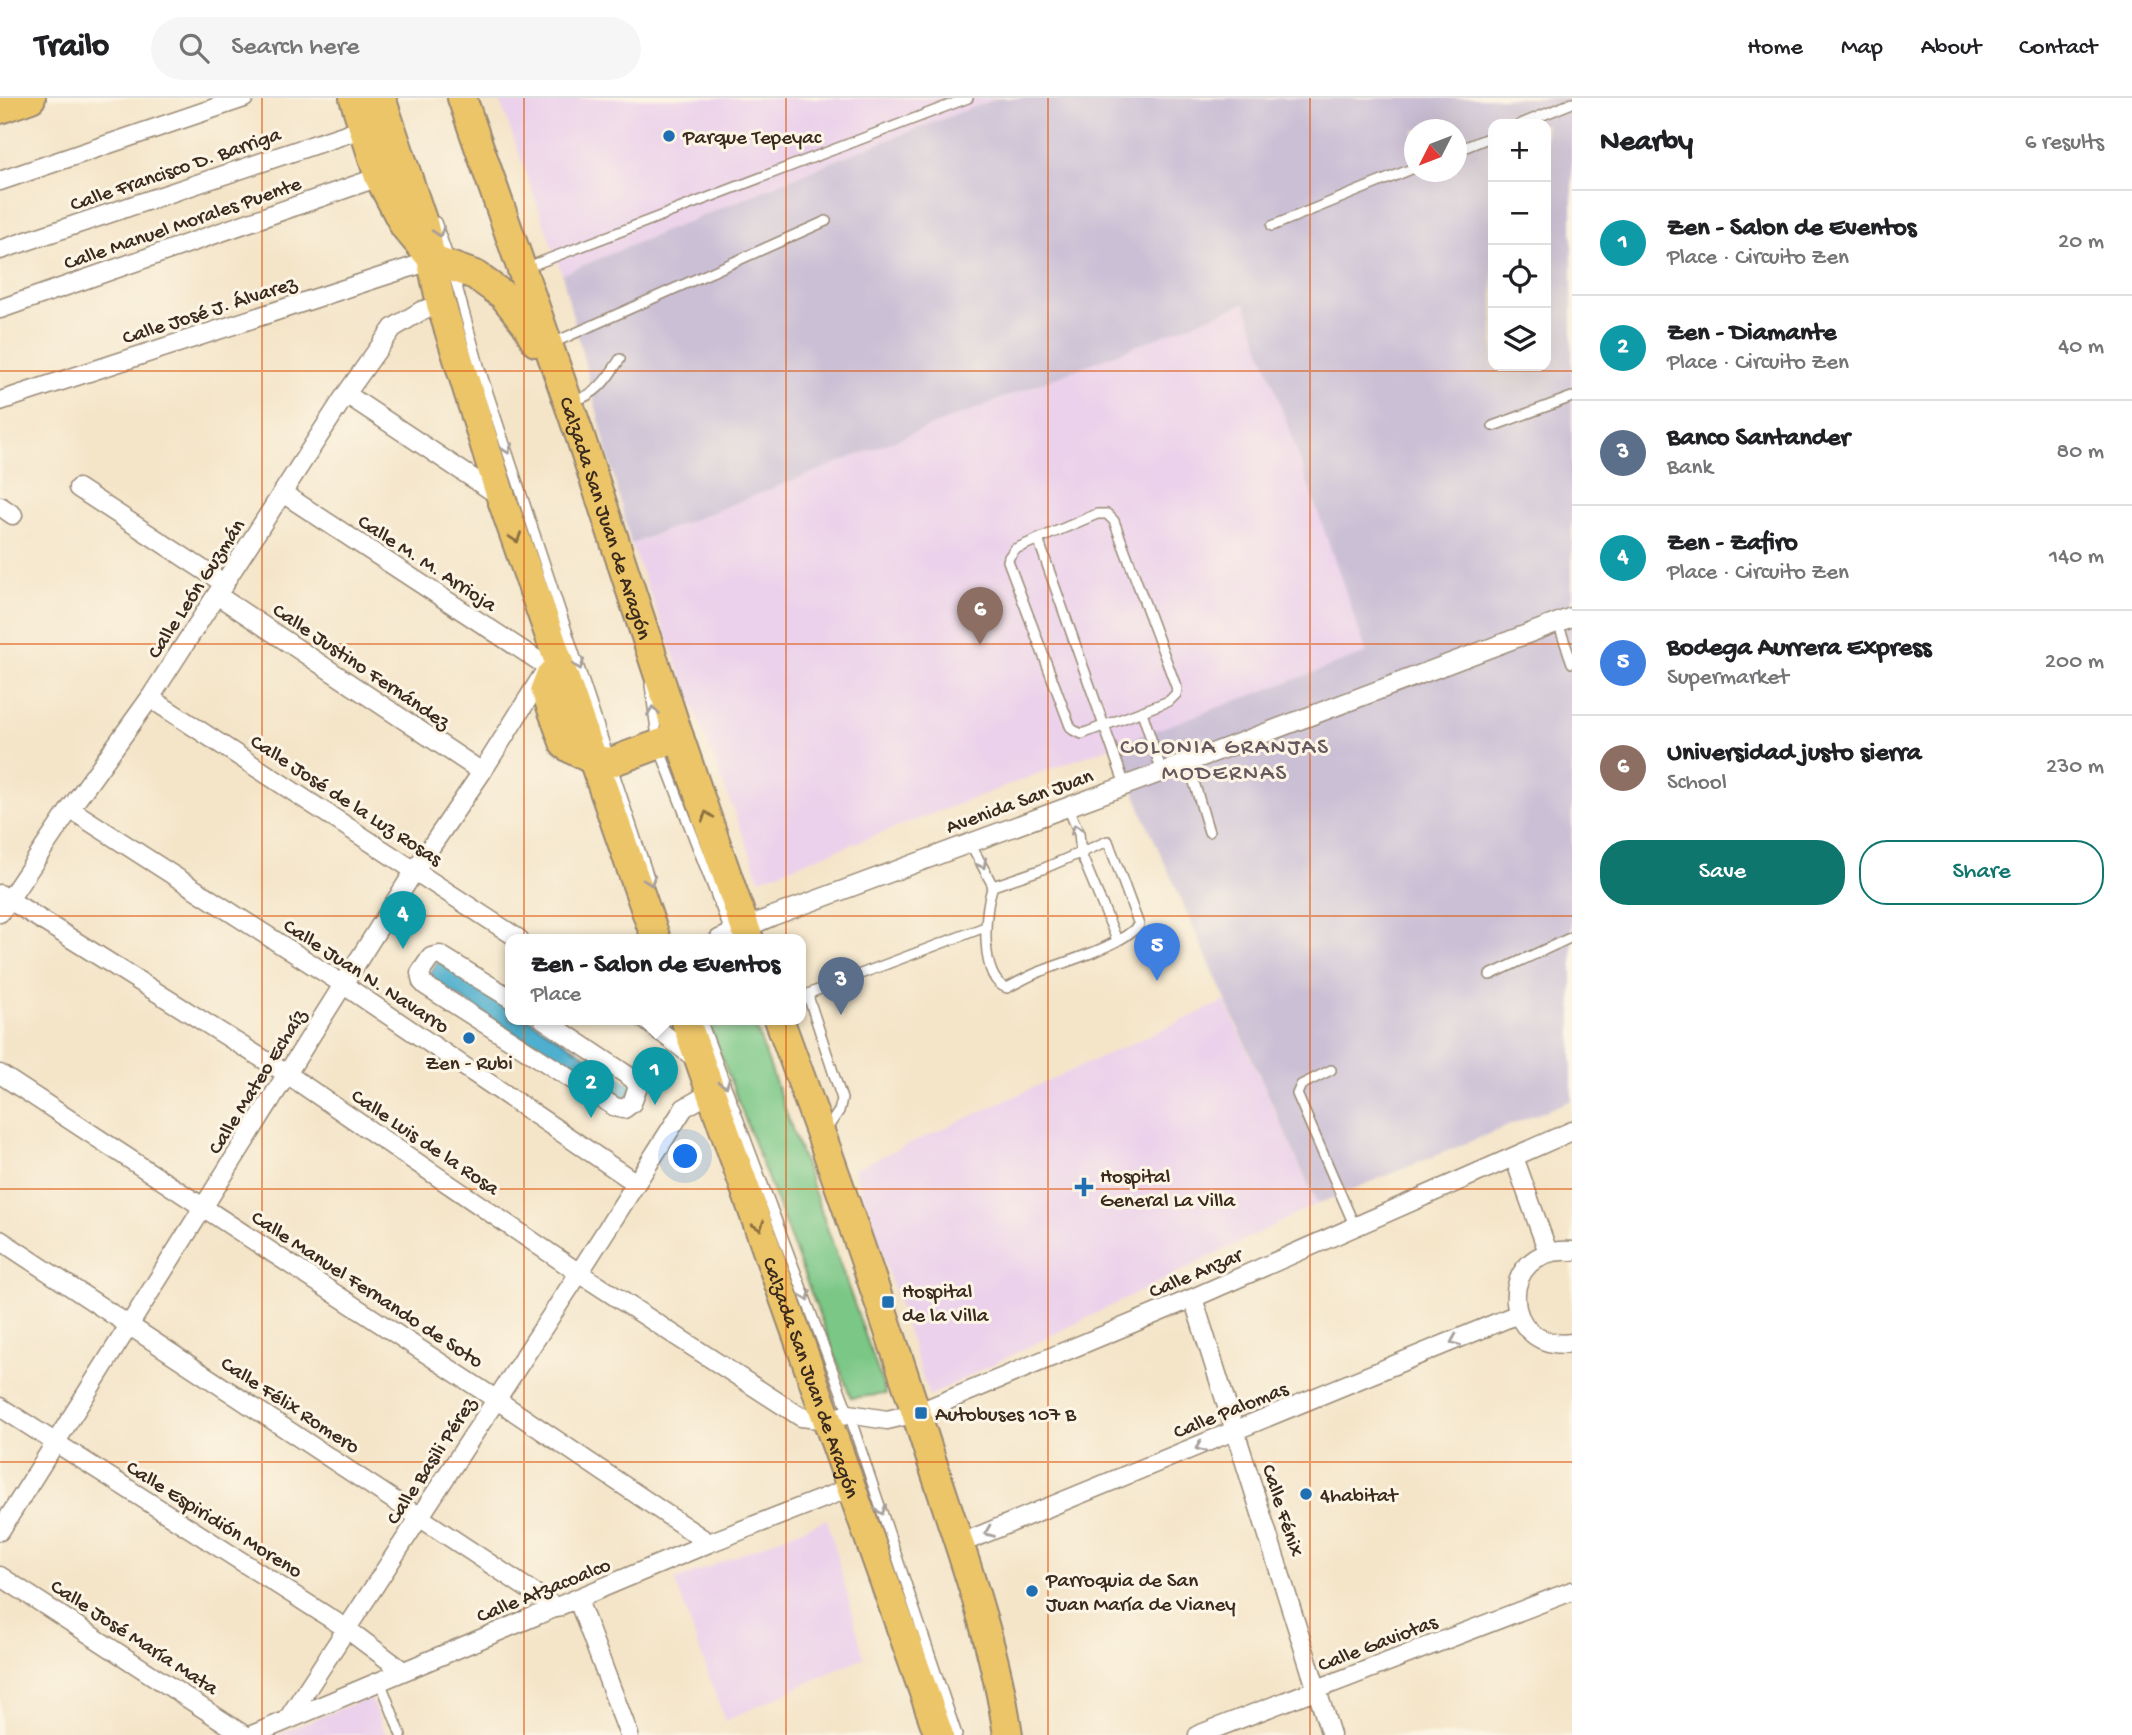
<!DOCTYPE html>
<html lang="en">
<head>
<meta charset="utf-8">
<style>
	:root { --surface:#fff; --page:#f6f6f6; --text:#202124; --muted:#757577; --line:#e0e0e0; --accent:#0f766e }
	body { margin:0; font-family:"Gochi Hand",sans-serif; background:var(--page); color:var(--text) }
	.controls { position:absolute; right:21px; top:21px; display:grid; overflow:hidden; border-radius:14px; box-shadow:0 7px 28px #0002 }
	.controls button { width:63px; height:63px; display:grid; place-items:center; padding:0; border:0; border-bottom:2px solid var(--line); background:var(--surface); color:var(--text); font:35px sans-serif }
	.compass { position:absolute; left:1404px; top:21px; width:63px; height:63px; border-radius:50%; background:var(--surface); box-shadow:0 7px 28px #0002; rotate:228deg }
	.you { position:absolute; left:686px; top:1059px; width:24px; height:24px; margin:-18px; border:5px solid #fff; border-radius:50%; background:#1a73e8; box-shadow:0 0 0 10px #1a73e833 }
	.badge { display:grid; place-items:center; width:46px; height:46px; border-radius:50%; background:var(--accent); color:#fff; font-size:23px; font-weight:700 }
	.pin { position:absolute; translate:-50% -58px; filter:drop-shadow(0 2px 4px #0008) }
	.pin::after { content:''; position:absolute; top:37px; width:24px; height:21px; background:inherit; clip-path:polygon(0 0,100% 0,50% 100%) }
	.popup { position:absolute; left:505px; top:836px; width:301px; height:91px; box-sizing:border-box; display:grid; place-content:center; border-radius:14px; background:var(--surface); filter:drop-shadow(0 2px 5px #0005); font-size:23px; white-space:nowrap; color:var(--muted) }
	.popup b { font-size:26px; color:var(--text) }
	.popup::after { content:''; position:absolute; left:50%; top:100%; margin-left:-14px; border:14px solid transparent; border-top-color:var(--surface) }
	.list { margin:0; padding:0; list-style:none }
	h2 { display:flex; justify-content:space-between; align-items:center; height:91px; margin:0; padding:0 28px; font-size:30px }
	h2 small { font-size:23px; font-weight:400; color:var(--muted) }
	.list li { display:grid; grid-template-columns:46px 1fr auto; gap:21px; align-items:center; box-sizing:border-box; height:105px; padding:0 28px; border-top:2px solid var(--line) }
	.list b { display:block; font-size:26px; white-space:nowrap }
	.list p { margin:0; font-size:23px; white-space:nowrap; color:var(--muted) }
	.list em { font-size:23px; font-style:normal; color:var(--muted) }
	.actions { display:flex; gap:14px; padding:21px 28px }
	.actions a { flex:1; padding:16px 0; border:2px solid var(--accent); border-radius:28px; text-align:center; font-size:24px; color:var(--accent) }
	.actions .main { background:var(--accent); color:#fff }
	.icon { flex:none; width:38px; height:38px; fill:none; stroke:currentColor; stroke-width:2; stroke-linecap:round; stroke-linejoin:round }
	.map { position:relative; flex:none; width:1572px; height:1637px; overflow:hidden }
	header { display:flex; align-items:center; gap:42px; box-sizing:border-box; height:98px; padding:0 35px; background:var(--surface); border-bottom:2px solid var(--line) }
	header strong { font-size:33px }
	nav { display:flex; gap:38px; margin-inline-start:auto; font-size:24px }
	.search { width:490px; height:63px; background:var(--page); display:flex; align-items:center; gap:18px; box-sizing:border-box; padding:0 24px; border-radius:38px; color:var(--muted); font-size:26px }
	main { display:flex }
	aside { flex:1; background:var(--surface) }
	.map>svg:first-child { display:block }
	.built { fill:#ebd1eb }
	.industrial { fill:#cbbfd5; fill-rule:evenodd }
	.green { fill:#7ac786; stroke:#5a7852; stroke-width:2 }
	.water { fill:#4fafce; stroke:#456c76; stroke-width:2 }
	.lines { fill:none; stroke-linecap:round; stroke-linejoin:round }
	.lane-casing { stroke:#988874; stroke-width:12 }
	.street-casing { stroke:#988874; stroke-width:21 }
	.primary-casing { stroke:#988874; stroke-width:32 }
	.lane { stroke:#fff; stroke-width:9 }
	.street { stroke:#fff; stroke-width:18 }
	.primary { stroke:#edc569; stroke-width:28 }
	.oneway { stroke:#a79f9a }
	.oneway2 { stroke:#8b7040 }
	.grid { fill:none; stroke:#df570d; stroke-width:2; stroke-opacity:0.55 }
	.poi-dot { fill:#1f6fb2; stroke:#fcf5e5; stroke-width:2.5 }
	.labels { text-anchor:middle; stroke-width:6; stroke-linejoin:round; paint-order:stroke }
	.poi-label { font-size:21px; fill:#3b2a1e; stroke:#fcf5e5; text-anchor:start }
	.street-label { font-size:21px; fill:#3b2a1e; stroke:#fcf5e5 }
	.neighbourhood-label { font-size:23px; letter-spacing:2px; fill:#68585f; stroke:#fcf5e5 }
</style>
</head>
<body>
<header>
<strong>Trailo</strong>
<div class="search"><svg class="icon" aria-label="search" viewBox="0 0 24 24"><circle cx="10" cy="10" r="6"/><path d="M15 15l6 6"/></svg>Search here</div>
<nav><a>Home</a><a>Map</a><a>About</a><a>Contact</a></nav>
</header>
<main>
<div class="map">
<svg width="1572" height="1637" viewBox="0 0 1572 1637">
	<rect width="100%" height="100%" fill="#fcf5e5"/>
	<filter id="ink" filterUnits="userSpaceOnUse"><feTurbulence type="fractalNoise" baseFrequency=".0143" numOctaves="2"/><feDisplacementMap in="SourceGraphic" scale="14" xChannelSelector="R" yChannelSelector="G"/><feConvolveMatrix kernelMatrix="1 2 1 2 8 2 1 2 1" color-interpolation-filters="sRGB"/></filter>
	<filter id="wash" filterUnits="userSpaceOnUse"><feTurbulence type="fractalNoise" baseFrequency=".00686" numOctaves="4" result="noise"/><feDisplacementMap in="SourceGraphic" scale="28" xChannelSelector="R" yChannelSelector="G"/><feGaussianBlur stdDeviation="1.57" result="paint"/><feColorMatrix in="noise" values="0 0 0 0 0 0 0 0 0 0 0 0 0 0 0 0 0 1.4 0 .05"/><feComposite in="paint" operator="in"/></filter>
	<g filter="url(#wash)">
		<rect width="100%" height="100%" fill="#f4e5c9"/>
		<!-- built -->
		<path class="built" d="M499,0H998L846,58L562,176Z
			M1245,205L1368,555L1056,669L760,781L631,446Z
			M1225,903L1317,1106L929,1298L854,1071Z
			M827,1421L864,1559L725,1623L675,1483Z
			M370,1599L386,1637H275Z"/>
		<!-- industrial -->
		<path class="industrial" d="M998,0H1572V1002L1317,1106L1141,712L1118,646L1367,555L1245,205L631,446L562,176L846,58ZM1493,26H1546V268H1493ZM1414,32H1456V74H1414Z"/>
		<!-- green -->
		<path class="green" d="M707,921H753L886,1296L851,1300Z"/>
		<!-- water -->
		<path class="water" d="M438,863L510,909V921H529L633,988L622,1005L428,879Z"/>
	</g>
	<g filter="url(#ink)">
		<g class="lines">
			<!-- lane casing -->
			<g class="lane-casing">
				<path id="lane" d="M1521,26L1572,5
					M1456,53L1493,38
					M436,124L449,161
					M1272,128L1414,70
					M525,170L968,0
					M453,174L480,271L649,780
					M553,245L826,123
					M573,303C597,297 607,281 620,261
					M1493,328L1572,299
					M1097,416H1107L1114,423L1177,591L1176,596L1169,603L1082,636L1073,632L1070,628L1008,463L1009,459L1015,451Z
					M1038,441L1125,687
					M1558,525L1572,565
					M650,587L658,647L732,839
					M1142,614L1162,674
					M1188,664L1209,734
					M1067,708L1079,735L1081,756L1117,842
					M970,745L993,788C984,810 979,882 1007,890C1019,884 1030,877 1042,873C1072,861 1117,850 1139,827L1108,743L1040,772L993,788
					M1490,877L1572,839
					M701,921L849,1316L957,1637
					M1331,972L1301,987L1297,996L1355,1129
					M824,1035L839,1013L842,1001L809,901L810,895L985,829
					M380,1583L401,1637"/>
			</g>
			<!-- street casing -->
			<g class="street-casing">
				<path id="street" d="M0,83L244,0
					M0,152L364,30
					M0,211L379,79
					M346,296L501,399
					M0,303L433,162
					M78,390L225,486
					M284,396L548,569
					M0,408L13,417
					M217,497L482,674
					M150,600L519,841
					M70,711L344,887L636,1085
					M0,796L287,976L579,1175L801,1319L828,1322L849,1316L887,1322L917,1315L1193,1200L1572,1033
					M0,815L70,711L150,600L346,296L393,230L421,213L441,206
					M719,841L773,818L1162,674L1572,519
					M510,900L440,857L431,859L420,875L422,884L426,888L615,1009L624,1011L632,1005L638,989L633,981L543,921
					M644,921L700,964
					M0,976L497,1302L709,1445
					M1514,1059L1548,1154
					M0,1142L557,1510
					M1572,1153C1494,1147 1500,1255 1572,1245
					M1193,1200L1331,1637
					M0,1309L347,1531L403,1573
					M0,1433L415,772L482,674L544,575
					M959,1446L1518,1216
					M0,1478L244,1637
					M578,1502L629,1637
					M287,1622L579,1175L684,1010L710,995
					M252,1637L709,1445L852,1389
					M1198,1637L1572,1493"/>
			</g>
			<!-- primary casing -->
			<g class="primary-casing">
				<g id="primary">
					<path d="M354,0L379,79L405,129L433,162L475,177L503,197L526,226L536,244"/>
					<path d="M381,0L424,128L441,206L501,399L656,841"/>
					<path id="s1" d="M462,0L580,338L679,639L749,841"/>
					<path d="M0,11L31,0"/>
					<path d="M560,568L550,578L545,591L565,647L575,653L593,662L611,664L679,639"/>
					<path id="s2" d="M685,921L939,1637"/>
					<path d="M779,921C834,1069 885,1217 933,1367C962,1455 995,1545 1008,1637"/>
				</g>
			</g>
			<!-- lane -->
			<use href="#lane" class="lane"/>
			<!-- street -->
			<use href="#street" class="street"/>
			<!-- primary -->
			<use href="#primary" class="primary"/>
		</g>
		<!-- one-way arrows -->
		<defs><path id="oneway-chevron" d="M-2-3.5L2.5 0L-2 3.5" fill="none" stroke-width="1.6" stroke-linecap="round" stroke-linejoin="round" transform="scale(1.75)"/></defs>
		<g class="oneway">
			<use href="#oneway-chevron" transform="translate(439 134) rotate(71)"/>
			<use href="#oneway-chevron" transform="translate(507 351) rotate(72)"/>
			<use href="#oneway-chevron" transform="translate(579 567) rotate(72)"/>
			<use href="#oneway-chevron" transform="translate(653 613) rotate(-98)"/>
			<use href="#oneway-chevron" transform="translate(1076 731) rotate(-108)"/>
			<use href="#oneway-chevron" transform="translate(982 766) rotate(61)"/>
			<use href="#oneway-chevron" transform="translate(650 783) rotate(72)"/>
			<use href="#oneway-chevron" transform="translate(725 985) rotate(69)"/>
			<use href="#oneway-chevron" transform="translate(806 1198) rotate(70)"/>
			<use href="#oneway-chevron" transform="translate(1455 1243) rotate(157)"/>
			<use href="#oneway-chevron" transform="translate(1200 1349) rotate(158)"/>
			<use href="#oneway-chevron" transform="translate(881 1412) rotate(71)"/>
			<use href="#oneway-chevron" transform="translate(989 1434) rotate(158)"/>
		</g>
		<g class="oneway2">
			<use href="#oneway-chevron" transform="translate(516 440) rotate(71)"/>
			<use href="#oneway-chevron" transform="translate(707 718) rotate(-109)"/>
			<use href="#oneway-chevron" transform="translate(759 1128) rotate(70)"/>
		</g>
	</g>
	<!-- grid -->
	<path class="grid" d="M262,0V1637M524,0V1637M786,0V1637M1048,0V1637M1310,0V1637M0,273H1572M0,546H1572M0,818H1572M0,1091H1572M0,1364H1572"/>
	<!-- markers -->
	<g class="poi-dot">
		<circle cx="669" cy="38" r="7"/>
		<circle cx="469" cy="940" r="7"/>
		<path d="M1080.5 1078.5h7v7h7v7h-7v7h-7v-7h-7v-7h7z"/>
		<rect x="881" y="1197" width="14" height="14" rx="3.5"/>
		<rect x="914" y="1308" width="14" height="14" rx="3.5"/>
		<circle cx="1306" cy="1396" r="7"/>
		<circle cx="1032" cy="1493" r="7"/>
	</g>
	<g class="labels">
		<!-- poi labels -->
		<g class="poi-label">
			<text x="683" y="45">Parque Tepeyac</text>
			<text x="469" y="971" text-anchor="middle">Zen - Rubi</text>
			<text x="1100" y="1084">Hospital<tspan x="1100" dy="24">General La Villa</tspan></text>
			<text x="902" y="1199">Hospital<tspan x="902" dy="24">de la Villa</tspan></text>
			<text x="935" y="1322">Autobuses 107 B</text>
			<text x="1320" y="1403">4habitat</text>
			<text x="1046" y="1488">Parroquia de San<tspan x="1046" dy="24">Juan María de Vianey</tspan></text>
		</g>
		<!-- street labels -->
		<g class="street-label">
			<text transform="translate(175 70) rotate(-19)" y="7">Calle Francisco D. Barriga</text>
			<text transform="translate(182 124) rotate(-19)" y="7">Calle Manuel Morales Puente</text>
			<text transform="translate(209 211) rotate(-18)" y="7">Calle José J. Álvarez</text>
			<text dy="7" stroke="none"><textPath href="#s1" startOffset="444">Calzada San Juan de Aragón</textPath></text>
			<text transform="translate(428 464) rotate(33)" y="7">Calle M. M. Arrioja</text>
			<text transform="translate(195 490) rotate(-57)" y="7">Calle León Guzmán</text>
			<text transform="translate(362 567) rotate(34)" y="7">Calle Justino Fernández</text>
			<text transform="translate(347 701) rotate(33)" y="7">Calle José de la Luz Rosas</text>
			<text transform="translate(1019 702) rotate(-20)" y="7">Avenida San Juan</text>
			<text transform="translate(367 877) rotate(33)" y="7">Calle Juan N. Navarro</text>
			<text transform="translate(256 983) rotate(-58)" y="7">Calle Mateo Echaíz</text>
			<text transform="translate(426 1043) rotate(34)" y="7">Calle Luis de la Rosa</text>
			<text transform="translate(1195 1174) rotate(-23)" y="7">Calle Anzar</text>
			<text transform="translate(368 1190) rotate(33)" y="7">Calle Manuel Fernando de Soto</text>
			<text dy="7" stroke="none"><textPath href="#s2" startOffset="380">Calzada San Juan de Aragón</textPath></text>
			<text transform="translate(291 1306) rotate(33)" y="7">Calle Félix Romero</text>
			<text transform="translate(1230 1311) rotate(-22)" y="7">Calle Palomas</text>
			<text transform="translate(430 1362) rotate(-57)" y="7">Calle Basili Pérez</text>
			<text transform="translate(1284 1412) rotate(72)" y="7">Calle Fénix</text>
			<text transform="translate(215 1420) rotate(32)" y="7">Calle Espiridión Moreno</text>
			<text transform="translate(543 1491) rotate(-22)" y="7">Calle Atzacoalco</text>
			<text transform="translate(135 1538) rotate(33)" y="7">Calle José María Mata</text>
			<text transform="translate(1377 1544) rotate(-21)" y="7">Calle Gaviotas</text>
		</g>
		<!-- neighbourhood labels -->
		<g class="neighbourhood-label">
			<text x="1225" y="655">COLONIA GRANJAS<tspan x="1225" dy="26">MODERNAS</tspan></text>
		</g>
	</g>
</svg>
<div class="controls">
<button>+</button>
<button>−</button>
<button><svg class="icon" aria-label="locate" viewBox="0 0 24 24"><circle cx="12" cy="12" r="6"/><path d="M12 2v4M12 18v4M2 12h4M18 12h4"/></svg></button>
<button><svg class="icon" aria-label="layers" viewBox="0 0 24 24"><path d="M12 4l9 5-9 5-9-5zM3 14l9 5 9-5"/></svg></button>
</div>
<svg class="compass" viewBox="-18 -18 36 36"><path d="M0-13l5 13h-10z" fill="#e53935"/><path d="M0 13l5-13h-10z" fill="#757577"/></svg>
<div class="you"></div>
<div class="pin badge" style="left:655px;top:1007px;background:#0f9aa8">1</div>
<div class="popup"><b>Zen - Salon de Eventos</b>Place</div>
<div class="pin badge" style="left:591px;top:1020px;background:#0f9aa8">2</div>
<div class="pin badge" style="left:841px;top:917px;background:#5c6f8a">3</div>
<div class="pin badge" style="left:403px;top:851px;background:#0f9aa8">4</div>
<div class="pin badge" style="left:1157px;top:883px;background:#3f7fe0">5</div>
<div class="pin badge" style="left:980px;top:547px;background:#8d6e63">6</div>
</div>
<aside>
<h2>Nearby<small>6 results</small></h2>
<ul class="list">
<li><span class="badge" style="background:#0f9aa8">1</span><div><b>Zen - Salon de Eventos</b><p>Place · Circuito Zen</p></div><em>20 m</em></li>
<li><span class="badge" style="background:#0f9aa8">2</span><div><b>Zen - Diamante</b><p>Place · Circuito Zen</p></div><em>40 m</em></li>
<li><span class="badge" style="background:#5c6f8a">3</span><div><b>Banco Santander</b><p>Bank</p></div><em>80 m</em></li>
<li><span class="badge" style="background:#0f9aa8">4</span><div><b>Zen - Zafiro</b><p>Place · Circuito Zen</p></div><em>140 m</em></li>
<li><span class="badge" style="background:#3f7fe0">5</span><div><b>Bodega Aurrera Express</b><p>Supermarket</p></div><em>200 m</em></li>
<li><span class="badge" style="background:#8d6e63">6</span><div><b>Universidad justo sierra</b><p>School</p></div><em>230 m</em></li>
</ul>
<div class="actions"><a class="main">Save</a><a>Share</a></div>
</aside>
</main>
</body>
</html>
